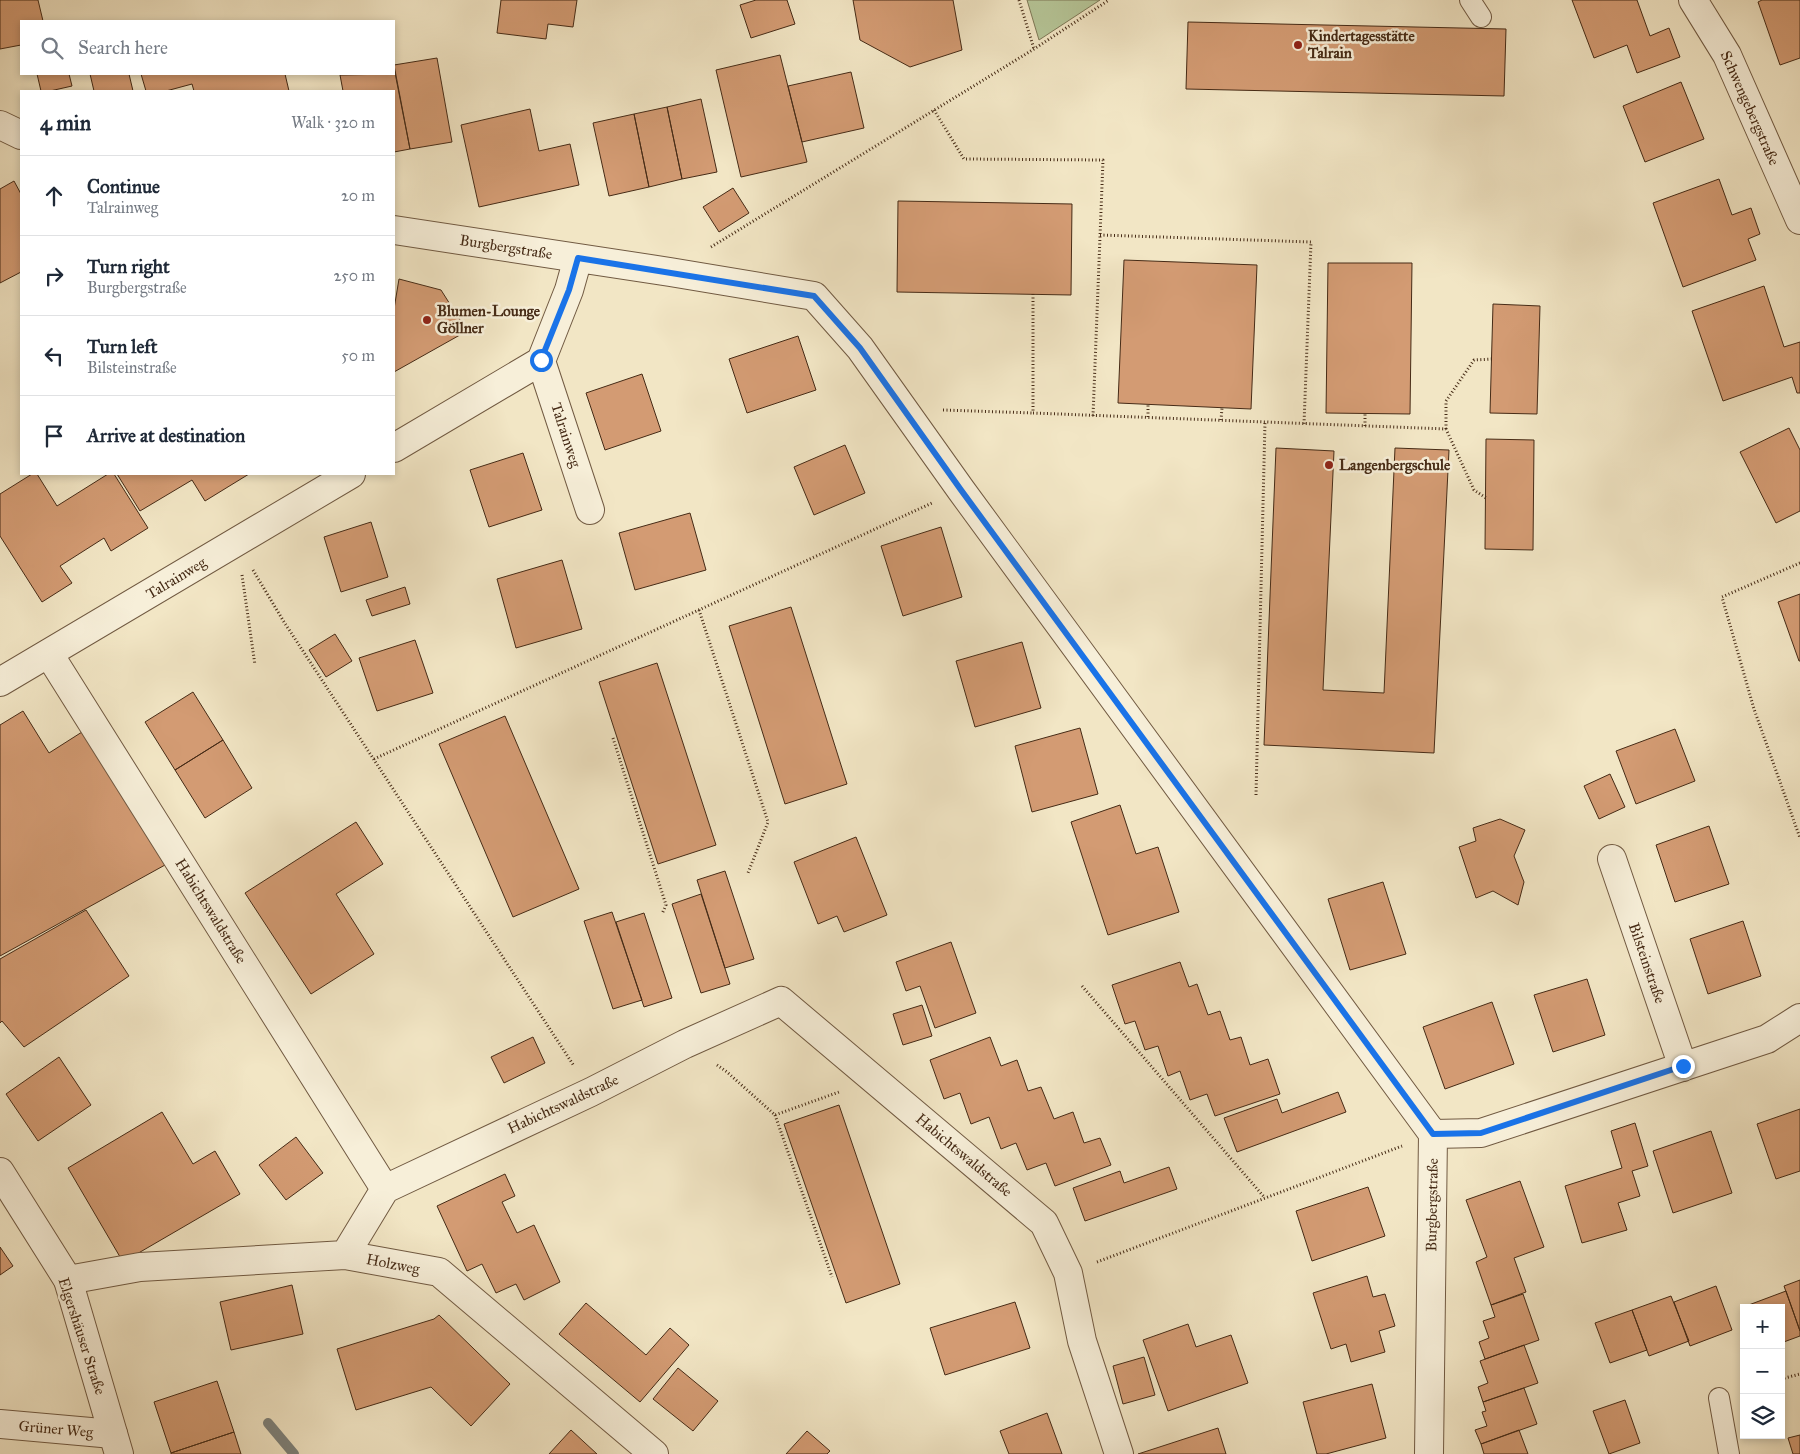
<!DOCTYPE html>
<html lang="en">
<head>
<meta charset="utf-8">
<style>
	:root { --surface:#fff; --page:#f2f2f3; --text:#1f2937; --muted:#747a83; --line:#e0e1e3 }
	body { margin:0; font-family:"IM FELL Great Primer",serif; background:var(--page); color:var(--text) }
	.controls { position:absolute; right:15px; bottom:15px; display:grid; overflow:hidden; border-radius:0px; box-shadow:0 2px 8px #0003 }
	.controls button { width:45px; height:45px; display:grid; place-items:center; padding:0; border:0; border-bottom:1px solid var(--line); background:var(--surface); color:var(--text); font:25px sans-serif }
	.stop { position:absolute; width:15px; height:15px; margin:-11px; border:4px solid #1a73e8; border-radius:50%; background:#fff }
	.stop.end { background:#1a73e8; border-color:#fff; box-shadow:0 1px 5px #0008 }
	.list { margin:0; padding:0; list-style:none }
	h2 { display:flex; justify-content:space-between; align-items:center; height:65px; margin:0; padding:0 20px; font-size:21px }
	h2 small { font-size:16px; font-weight:400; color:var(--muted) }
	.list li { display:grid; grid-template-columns:32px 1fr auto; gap:15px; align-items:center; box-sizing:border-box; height:80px; padding:0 20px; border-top:1px solid var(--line) }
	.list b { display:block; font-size:19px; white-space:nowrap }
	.list p { margin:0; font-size:16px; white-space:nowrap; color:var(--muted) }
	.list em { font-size:16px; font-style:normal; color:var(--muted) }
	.icon { flex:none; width:28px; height:28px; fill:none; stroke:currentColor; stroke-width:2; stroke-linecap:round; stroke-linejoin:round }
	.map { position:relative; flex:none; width:1800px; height:1454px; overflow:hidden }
	.search { position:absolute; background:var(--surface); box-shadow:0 2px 8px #0003; left:20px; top:20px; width:375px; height:55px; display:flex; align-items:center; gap:12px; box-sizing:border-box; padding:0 18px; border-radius:0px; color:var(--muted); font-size:19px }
	.panel { position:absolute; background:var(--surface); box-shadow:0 2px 8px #0003; left:20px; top:90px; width:375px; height:385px; border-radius:0px }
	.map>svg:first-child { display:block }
	.green { fill:#b6c698; stroke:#7e7857 }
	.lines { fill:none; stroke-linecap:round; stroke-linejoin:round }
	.stream { stroke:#7d827c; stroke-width:10 }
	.building { fill:#d39b73; stroke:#462b16 }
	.service-casing { stroke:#715a42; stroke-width:22 }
	.minor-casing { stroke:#715a42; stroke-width:30 }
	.tertiary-casing { stroke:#715a42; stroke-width:30 }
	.path { stroke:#462b16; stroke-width:3; stroke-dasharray:1 2.5; stroke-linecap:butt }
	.service { stroke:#f7efd9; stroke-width:20 }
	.minor { stroke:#f7efd9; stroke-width:28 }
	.tertiary { stroke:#f7efd9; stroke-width:28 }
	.route { stroke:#1a73e8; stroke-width:6 }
	.poi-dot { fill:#8f2418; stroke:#f7efd9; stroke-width:2 }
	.labels { text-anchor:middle; stroke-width:5; stroke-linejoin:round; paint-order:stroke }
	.poi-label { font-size:15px; font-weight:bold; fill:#462b16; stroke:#f7efd9; text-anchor:start }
	.street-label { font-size:15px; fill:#462b16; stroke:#f7efd9 }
</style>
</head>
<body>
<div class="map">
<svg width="1800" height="1454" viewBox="0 0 1800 1454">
	<rect width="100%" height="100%" fill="#f2e6c5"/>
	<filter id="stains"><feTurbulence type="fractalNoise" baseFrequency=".004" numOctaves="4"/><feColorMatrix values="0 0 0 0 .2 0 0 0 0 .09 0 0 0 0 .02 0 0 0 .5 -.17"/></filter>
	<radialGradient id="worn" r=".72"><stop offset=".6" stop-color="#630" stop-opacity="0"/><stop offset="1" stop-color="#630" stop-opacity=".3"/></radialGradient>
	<!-- green -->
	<path class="green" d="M1027,0H1100L1039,40Z"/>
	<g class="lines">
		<!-- stream -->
		<path class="stream" d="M268,1423L294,1454"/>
	</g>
	<!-- building -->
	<path class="building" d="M0,0H38L43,21H21V45L0,49Z
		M501,0H577L573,27L548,24L546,39L497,33Z
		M756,0H787L795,24L751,38L740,5Z
		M853,0H953L962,50L910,67L860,40Z
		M1572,0H1637L1650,36L1669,28L1680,57L1637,73L1627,45L1594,58Z
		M1762,0H1800V58L1780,65L1758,2Z
		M1188,22L1506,29L1504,96L1186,89Z
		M780,55L807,162L741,177L716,70Z
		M437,58L452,142L410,149L394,65Z
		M394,68L410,149L394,152V91H343L340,75L394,74Z
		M851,72L864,128L802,142L788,86Z
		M37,74H69L72,86L50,91H41Z
		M90,74H129L133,91H94Z
		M141,74H285L289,91H194L192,84L166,91H146Z
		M1681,82L1704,139L1645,162L1623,106Z
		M701,99L717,172L682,179L667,107Z
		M667,107L682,179L649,187L634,114Z
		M530,109L539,151L570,144L579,185L479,207L461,125Z
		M634,114L649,187L609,196L593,123Z
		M1719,179L1732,215L1751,208L1760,234L1748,239L1756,260L1683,287L1653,203Z
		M14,181L21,194V272L0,283V189Z
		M733,188L749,213L719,232L703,207Z
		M898,201L1072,204L1071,295L897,292Z
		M1124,260L1257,265L1251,409L1118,403Z
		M1328,263H1412L1410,414L1326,413Z
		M399,279L441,290L467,331L394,372V309Z
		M1764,286L1784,347L1800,342V393H1797L1792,377L1723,401L1692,311Z
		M1493,304L1540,306L1537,414L1490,413Z
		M798,336L816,390L747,413L729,359Z
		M642,374L661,431L605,450L586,393Z
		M1789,428L1800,450V511L1776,523L1740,452Z
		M1486,439L1534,440L1533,550L1485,549Z
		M845,445L865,493L814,515L794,467Z
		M1276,448L1334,451L1323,690L1384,693L1395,448L1449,450L1434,753L1264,745Z
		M523,453L542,510L489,527L470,470Z
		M32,474H37L57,506L108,474H114L148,528L111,551L104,538L60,566L72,583L42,602L0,536V494Z
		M117,474H249L205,501L192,480L140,511Z
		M690,513L706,570L635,590L619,533Z
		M371,522L388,577L341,592L324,537Z
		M941,527L962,597L903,616L881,546Z
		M562,560L582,629L516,648L497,579Z
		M405,587L410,604L372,616L366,600Z
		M1800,594V661H1799L1778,602Z
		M791,607L847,784L785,804L729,626Z
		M335,634L352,661L326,677L309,650Z
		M415,640L433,693L377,711L359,658Z
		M1022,642L1041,708L975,727L956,661Z
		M657,663L716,845L658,864L599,682Z
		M193,692L223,740L175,770L145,722Z
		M23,711L49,753L82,732L165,865L0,956V725Z
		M505,716L579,889L513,917L439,744Z
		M1080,728L1098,794L1032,812L1015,746Z
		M1675,729L1695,781L1636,804L1616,751Z
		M223,740L252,788L205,818L175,770Z
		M1610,774L1625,807L1599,819L1584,786Z
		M1120,805L1136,854L1158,847L1179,912L1108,935L1071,822Z
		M1500,819L1525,830L1514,856L1524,882L1518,905L1493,891L1476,898L1459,847L1476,841L1473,828Z
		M356,822L383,864L336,894L374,954L311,994L245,893Z
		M1709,826L1729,884L1675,902L1656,845Z
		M856,837L887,915L844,932L837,916L818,924L794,862Z
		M725,871L754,959L725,968L697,880Z
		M1383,882L1406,954L1350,970L1328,899Z
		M701,894L730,984L701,993L672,904Z
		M86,910L129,976L24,1047L2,1021L0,1023V959Z
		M612,912L642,1000L613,1009L584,921Z
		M644,913L672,998L644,1007L616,922Z
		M1743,921L1761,976L1708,994L1690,939Z
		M951,942L976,1013L935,1028L920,986L906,991L896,962Z
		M1180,962L1189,987L1197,984L1208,1015L1220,1011L1230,1040L1241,1037L1250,1065L1268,1059L1280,1094L1215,1116L1207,1094L1190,1100L1180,1071L1168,1076L1158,1046L1145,1050L1135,1021L1125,1024L1112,985Z
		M1587,979L1605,1035L1553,1052L1534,995Z
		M1492,1002L1514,1064L1445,1089L1423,1027Z
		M922,1005L932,1036L903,1045L893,1014Z
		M533,1037L545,1063L504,1083L491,1057Z
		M990,1037L1001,1066L1017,1060L1028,1091L1041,1087L1054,1119L1073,1112L1084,1143L1100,1138L1111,1165L1055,1186L1046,1163L1027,1170L1016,1143L1001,1149L989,1117L971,1124L960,1093L944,1099L930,1060Z
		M59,1057L91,1105L38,1141L6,1094Z
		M1338,1092L1346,1112L1237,1152L1224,1118L1277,1099L1282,1113Z
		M839,1105L900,1284L846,1303L784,1124Z
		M1800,1109V1171L1776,1179L1757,1124Z
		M162,1112L193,1164L215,1151L240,1194L123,1262L68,1168Z
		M1635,1123L1648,1166L1632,1171L1640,1196L1618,1203L1627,1230L1582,1243L1565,1186L1622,1168L1611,1131Z
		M1711,1131L1732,1193L1673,1213L1653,1151Z
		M296,1137L323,1173L286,1200L259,1165Z
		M1169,1167L1177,1189L1085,1221L1073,1188L1120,1171L1124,1183Z
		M505,1174L515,1196L502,1202L517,1233L534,1225L560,1282L524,1300L516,1284L496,1293L482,1264L467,1271L437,1206Z
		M1520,1181L1544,1247L1514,1258L1526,1292L1491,1305L1476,1262L1487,1257L1466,1200Z
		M1368,1187L1385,1236L1312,1261L1296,1211Z
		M0,1247L13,1266L0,1275Z
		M1367,1276L1373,1297L1385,1294L1395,1326L1379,1331L1385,1352L1351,1362L1346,1344L1331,1349L1313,1293Z
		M1800,1280V1331L1784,1286Z
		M292,1285L303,1334L231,1350L220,1302Z
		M1716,1286L1732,1330L1690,1346L1674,1302Z
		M1786,1291L1800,1331V1336L1781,1343V1308H1747L1746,1306Z
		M1523,1294L1539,1340L1485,1359L1479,1342L1489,1338L1483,1321L1495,1317L1491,1305Z
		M1671,1296L1689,1341L1649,1356L1632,1310Z
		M1015,1302L1030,1348L945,1375L930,1328Z
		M586,1303L646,1355L670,1328L689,1345L640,1402L559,1334Z
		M1632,1310L1647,1350L1610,1363L1595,1323Z
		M439,1315L510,1384L471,1426L431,1387L356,1410L337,1349L434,1319Z
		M1188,1324L1196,1347L1231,1335L1248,1383L1168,1411L1143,1340Z
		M1524,1345L1538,1383L1483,1402L1478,1387L1488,1383L1480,1361Z
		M1144,1357L1155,1395L1123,1404L1113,1366Z
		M678,1368L718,1401L693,1431L653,1399Z
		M217,1381L234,1432L171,1453L154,1402Z
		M1372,1384L1386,1438L1326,1454H1317L1303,1402Z
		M1524,1388L1537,1424L1481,1444L1475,1430L1487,1426L1482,1412L1486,1411L1483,1402Z
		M1625,1400L1640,1443L1609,1454L1593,1411Z
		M1047,1413L1062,1454H1009L1000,1431Z
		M1218,1428L1226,1454H1138Z
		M571,1430L597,1454H549Z
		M1519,1430L1528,1454H1484L1481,1444Z
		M807,1431L830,1451L827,1454H786Z
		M234,1432L241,1454H171V1453Z
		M1800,1435V1454H1793L1788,1438Z"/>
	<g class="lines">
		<!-- service casing -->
		<g class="service-casing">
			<path id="service" d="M1470,0L1481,17
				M1719,1398L1729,1454"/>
		</g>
		<!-- minor casing -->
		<g class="minor-casing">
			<path id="minor" d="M1693,0L1727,55L1800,220
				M0,125L21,135
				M394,230L670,272L814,296L860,348L961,490L1433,1134L1429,1454
				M541,361L590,510
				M394,448L541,361L569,290L578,258
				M49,654L385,1189L591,1092L685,1044L781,1001L1044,1223L1068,1273L1082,1341L1119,1454
				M0,682L351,474
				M1612,859L1683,1067
				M1433,1134L1481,1133L1767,1039L1800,1018
				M345,1255L385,1189
				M68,1280L140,1267L345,1255L439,1272L654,1454
				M0,1424L113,1434"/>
		</g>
		<!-- tertiary casing -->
		<g class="tertiary-casing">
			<path id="tertiary" d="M0,1172L68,1280L119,1454"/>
		</g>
		<!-- path -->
		<path class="path" d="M1019,0L1034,49
			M934,110L964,159L1103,160L1093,416
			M1100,235L1311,242L1304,424
			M711,247L1034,49L1109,0
			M1033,294V413L1446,429L1474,490L1486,498
			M943,410L1033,413
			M1148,417V405
			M1221,420L1222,408
			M1365,426V413
			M1446,429V401L1474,360L1492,359
			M1800,563L1722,597L1754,709L1800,838
			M253,570L284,622L574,1066
			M242,575L255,665
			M699,610L768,822L748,873
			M613,738L666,905L662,914
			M374,759L932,503
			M1256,795L1265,422
			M1082,986L1265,1198
			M717,1065L727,1072L775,1115L839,1092
			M775,1115L832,1277
			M1097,1262L1402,1146
			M1781,1379L1800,1374"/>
		<!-- service -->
		<use href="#service" class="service"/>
		<!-- minor -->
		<use href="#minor" class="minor"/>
		<!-- tertiary -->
		<use href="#tertiary" class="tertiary"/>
	</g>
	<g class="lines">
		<!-- route -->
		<path class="route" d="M541,360L569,290L578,258L814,296L860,348L961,490L1433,1134L1481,1133L1683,1066"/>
	</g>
	<!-- markers -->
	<g class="poi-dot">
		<circle cx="1298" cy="45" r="5"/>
		<circle cx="427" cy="320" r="5"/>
		<circle cx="1329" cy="465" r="5"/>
	</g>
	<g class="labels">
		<!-- poi labels -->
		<g class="poi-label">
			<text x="1308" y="41">Kindertagesstätte<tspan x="1308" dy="17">Talrain</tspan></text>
			<text x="437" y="316">Blumen-Lounge<tspan x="437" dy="17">Göllner</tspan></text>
			<text x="1339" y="470">Langenbergschule</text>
		</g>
		<!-- street labels -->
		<g class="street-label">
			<text transform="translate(1750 108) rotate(66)" y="5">Schwengebergstraße</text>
			<text transform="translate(506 247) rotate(9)" y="5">Burgbergstraße</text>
			<text transform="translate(566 435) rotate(72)" y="5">Talrainweg</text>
			<text transform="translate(176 578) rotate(-31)" y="5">Talrainweg</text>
			<text transform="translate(211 911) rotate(58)" y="5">Habichtswaldstraße</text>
			<text transform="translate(1647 963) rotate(71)" y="5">Bilsteinstraße</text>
			<text transform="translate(563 1104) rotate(-25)" y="5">Habichtswaldstraße</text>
			<text transform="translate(964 1155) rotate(40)" y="5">Habichtswaldstraße</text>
			<text transform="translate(1432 1205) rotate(-89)" y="5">Burgbergstraße</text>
			<text transform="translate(393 1264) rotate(11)" y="5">Holzweg</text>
			<text transform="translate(82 1336) rotate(72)" y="5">Elgershäuser Straße</text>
			<text transform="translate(56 1429) rotate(5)" y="5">Grüner Weg</text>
		</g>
	</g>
	<rect width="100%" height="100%" filter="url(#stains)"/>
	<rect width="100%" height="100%" fill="url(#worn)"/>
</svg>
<div class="controls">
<button>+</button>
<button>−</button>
<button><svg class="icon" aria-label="layers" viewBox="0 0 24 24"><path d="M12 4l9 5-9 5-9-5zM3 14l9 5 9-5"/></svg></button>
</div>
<div class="stop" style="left:541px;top:360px"></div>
<div class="stop end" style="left:1683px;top:1066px"></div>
<div class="search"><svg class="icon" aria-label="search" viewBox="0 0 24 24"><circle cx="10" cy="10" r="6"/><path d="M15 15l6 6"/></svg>Search here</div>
<section class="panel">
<h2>4 min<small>Walk · 320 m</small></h2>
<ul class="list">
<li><svg class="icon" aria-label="ahead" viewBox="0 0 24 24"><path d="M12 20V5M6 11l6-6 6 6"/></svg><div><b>Continue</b><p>Talrainweg</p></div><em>20 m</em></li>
<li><svg class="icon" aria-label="right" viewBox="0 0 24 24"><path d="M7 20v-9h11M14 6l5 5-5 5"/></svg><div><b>Turn right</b><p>Burgbergstraße</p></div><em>250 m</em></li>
<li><svg class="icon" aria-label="left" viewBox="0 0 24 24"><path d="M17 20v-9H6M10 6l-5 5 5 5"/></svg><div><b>Turn left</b><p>Bilsteinstraße</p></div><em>50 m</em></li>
<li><svg class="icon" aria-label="arrive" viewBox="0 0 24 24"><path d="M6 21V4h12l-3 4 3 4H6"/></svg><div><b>Arrive at destination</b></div></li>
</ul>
</section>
</div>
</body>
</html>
